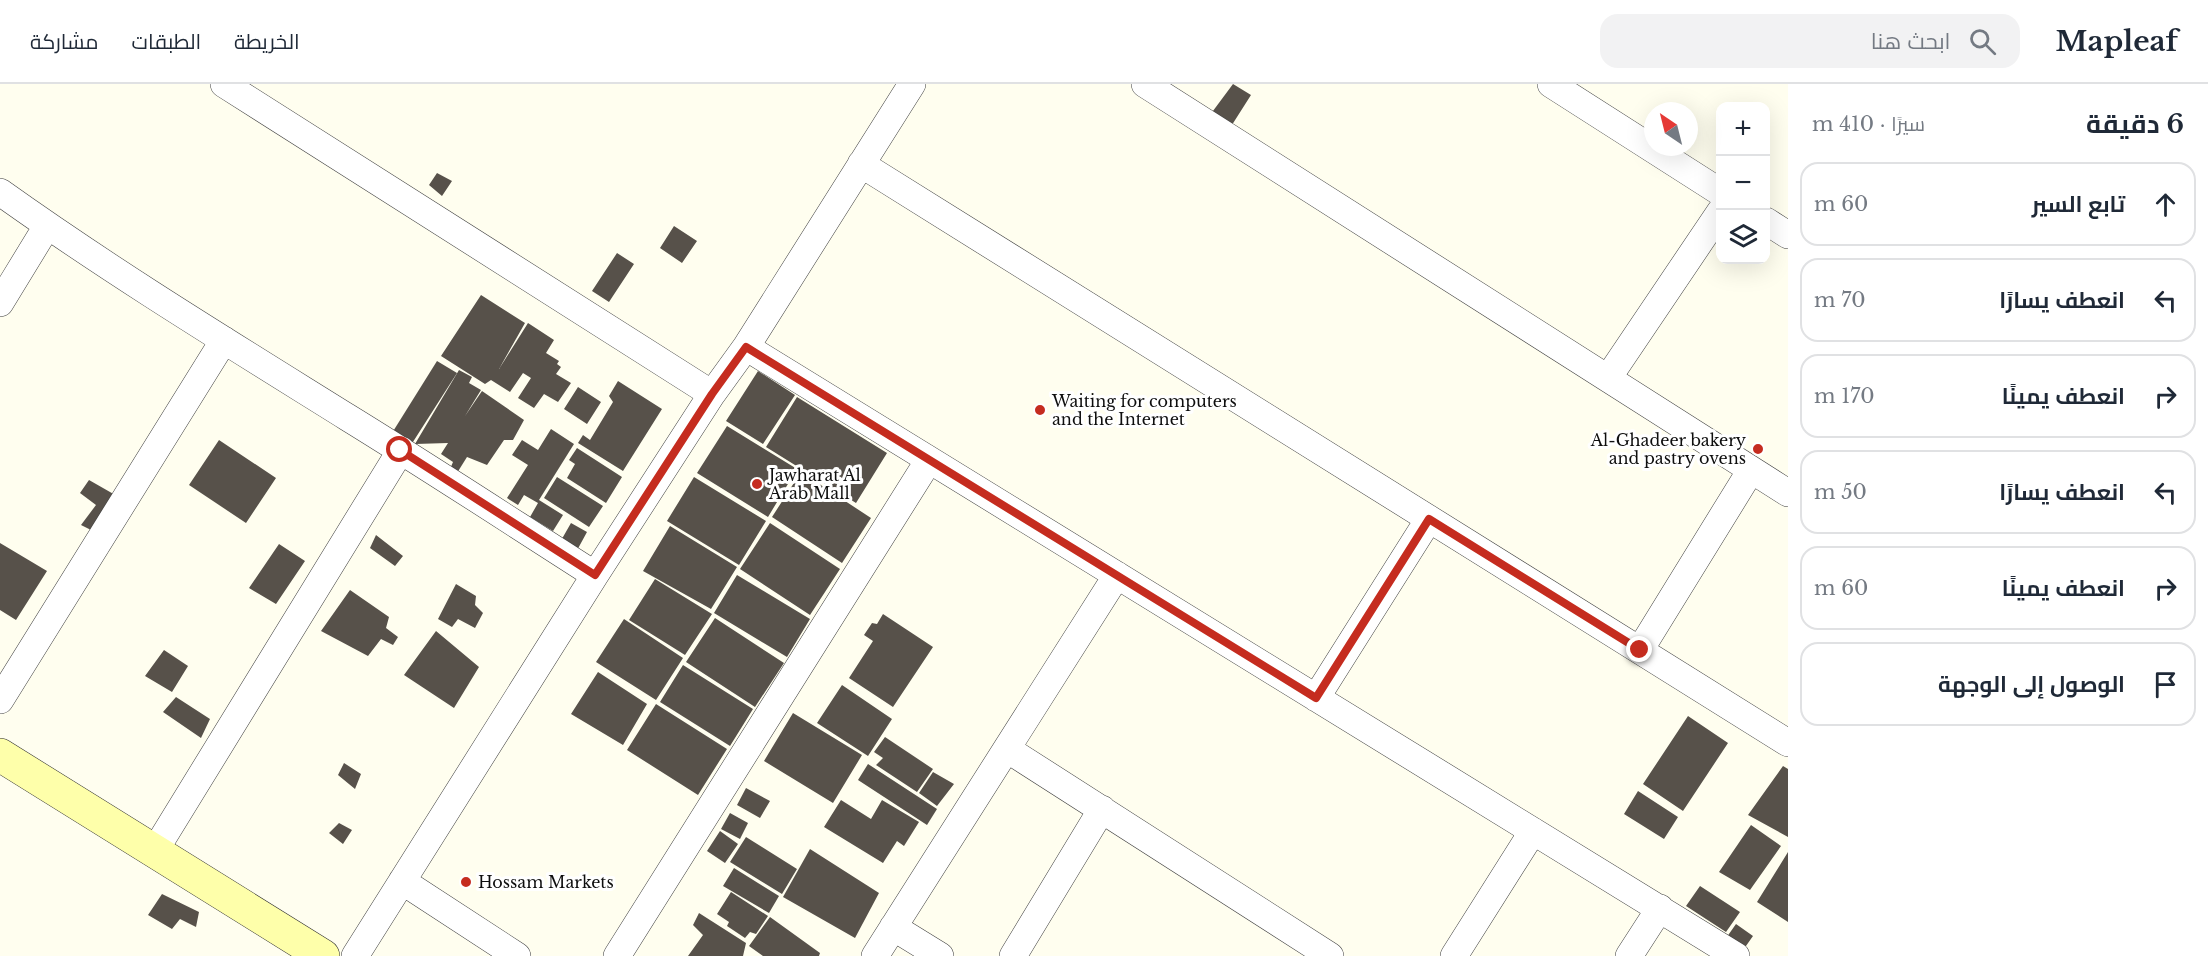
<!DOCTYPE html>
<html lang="ar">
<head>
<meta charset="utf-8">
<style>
	:root { --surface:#fff; --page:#f2f2f3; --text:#1f2937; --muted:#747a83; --line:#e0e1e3 }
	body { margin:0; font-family:"Libre Baskerville",Cairo,serif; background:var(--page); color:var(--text); direction:rtl }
	.controls { position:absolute; right:18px; top:18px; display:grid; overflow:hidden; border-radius:12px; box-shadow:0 6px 24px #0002 }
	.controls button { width:54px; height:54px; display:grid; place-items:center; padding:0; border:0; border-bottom:2px solid var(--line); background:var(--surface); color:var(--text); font:30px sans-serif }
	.compass { position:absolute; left:1644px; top:18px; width:54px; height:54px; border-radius:50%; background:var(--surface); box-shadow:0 6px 24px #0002; rotate:325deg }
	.stop { position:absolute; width:18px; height:18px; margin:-14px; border:4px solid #c52c1f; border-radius:50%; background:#fff }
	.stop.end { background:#c52c1f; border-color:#fff; box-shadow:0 2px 6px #0008 }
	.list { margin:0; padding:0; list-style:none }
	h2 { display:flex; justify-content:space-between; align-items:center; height:78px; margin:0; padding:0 24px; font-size:26px }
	h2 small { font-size:20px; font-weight:400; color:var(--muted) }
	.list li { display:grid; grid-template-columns:39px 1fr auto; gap:18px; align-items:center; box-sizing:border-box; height:84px; margin:0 12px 12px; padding:0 12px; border:2px solid var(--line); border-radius:18px }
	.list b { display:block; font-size:22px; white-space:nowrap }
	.list em { font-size:20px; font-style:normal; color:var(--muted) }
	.icon { flex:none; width:33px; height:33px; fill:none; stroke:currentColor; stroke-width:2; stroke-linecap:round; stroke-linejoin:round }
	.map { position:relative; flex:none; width:1788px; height:872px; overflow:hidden; direction:ltr }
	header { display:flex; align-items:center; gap:36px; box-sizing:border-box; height:84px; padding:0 30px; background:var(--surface); border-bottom:2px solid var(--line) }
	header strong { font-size:28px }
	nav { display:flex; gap:33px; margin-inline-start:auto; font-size:21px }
	.search { width:420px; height:54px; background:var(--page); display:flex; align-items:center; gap:15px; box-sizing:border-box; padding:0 21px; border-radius:18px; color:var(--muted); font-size:22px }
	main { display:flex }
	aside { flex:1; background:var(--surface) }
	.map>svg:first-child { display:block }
	.building { fill:#57514a }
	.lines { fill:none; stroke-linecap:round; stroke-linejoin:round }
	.minor-casing { stroke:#414141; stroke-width:28 }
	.secondary-casing { stroke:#303030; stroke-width:34 }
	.minor { stroke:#fff; stroke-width:27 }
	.secondary { stroke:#feffaa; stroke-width:33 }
	.route { stroke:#c52c1f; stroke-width:8 }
	.poi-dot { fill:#c52c1f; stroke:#fff; stroke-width:2 }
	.labels { text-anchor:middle; stroke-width:6; stroke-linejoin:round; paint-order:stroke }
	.poi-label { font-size:16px; fill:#0e0e0e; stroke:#fff; text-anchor:start }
</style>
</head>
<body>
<header>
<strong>Mapleaf</strong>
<div class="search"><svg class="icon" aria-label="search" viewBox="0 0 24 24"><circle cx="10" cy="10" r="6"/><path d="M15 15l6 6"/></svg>ابحث هنا</div>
<nav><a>الخريطة</a><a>الطبقات</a><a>مشاركة</a></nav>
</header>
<main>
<aside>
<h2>6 دقيقة<small>سيرًا · 410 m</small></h2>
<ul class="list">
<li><svg class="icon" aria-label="ahead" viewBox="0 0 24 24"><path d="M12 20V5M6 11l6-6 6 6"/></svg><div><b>تابع السير</b></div><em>60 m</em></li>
<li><svg class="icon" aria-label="left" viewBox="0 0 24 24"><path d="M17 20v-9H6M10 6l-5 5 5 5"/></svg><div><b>انعطف يسارًا</b></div><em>70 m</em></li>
<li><svg class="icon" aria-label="right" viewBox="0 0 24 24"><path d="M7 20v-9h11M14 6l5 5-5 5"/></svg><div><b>انعطف يمينًا</b></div><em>170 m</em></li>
<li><svg class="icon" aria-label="left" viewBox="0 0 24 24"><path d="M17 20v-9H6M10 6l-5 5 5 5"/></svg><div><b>انعطف يسارًا</b></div><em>50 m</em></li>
<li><svg class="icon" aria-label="right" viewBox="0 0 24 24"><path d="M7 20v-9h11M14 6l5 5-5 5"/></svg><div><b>انعطف يمينًا</b></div><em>60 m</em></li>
<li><svg class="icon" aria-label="arrive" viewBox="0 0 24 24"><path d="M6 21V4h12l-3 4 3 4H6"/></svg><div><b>الوصول إلى الوجهة</b></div></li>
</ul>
</aside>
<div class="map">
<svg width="1788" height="872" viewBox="0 0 1788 872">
	<rect width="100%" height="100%" fill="#fffeef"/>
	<!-- building -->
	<path class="building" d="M1233,0L1251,11L1230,44L1207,35Z
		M437,89L452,97L442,112L429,101Z
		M674,142L697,157L682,179L660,164Z
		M617,169L634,180L609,218L592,207Z
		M481,211L525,239L499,285L528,239L554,256L546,269L559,277L557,280L561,283L556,290L571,299L558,318L544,310L534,324L518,314L531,294L523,289L510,308L491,296L485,300L441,272Z
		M437,277L457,289L411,361L392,349Z
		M459,286L472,293L469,299L481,306L465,332L482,307L524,336L513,356H504L487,381L467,373L457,389L450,385L453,378L441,370L448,359L415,360Z
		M758,287L795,311L763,360L726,337Z
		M618,297L662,325L623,387L578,359L583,351L590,356L613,318L609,312Z
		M578,303L601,318L587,340L564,325Z
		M797,313L887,369L856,419L766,363Z
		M727,342L797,385L768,433L697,389Z
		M551,345L574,360L539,416L563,431L553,447L530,433L538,419L524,411L518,421L507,414L528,381L512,371L522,356L538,366Z
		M219,356L276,394L246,439L189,401Z
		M577,364L622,393L606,419L567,394L575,380L569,376Z
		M801,388L871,434L842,479L772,433Z
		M557,393L603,422L589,443L544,414Z
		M694,393L766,437L739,481L667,437Z
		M89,396L117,412L95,448L81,441L96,421L80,409Z
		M571,439L587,448L575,470L559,460Z
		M770,439L840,485L810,531L740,485Z
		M670,442L737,483L711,525L643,487Z
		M376,451L403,472L395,482L370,464Z
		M0,459L47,487L16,536L0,526Z
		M279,460L305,477L276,520L249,504Z
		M737,491L810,535L787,573L714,529Z
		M655,495L712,530L685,571L629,536Z
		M456,500L476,512L475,521L483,529L475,544L458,535L452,543L438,535Z
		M350,506L389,533L386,544L398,553L393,561L381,555L368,572L321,547Z
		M883,530L933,563L893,623L849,594L873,557L864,551L872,539L877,540Z
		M715,534L784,579L755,623L686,578Z
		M624,535L683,574L656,616L596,578Z
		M436,547L479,583L454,624L404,591Z
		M164,566L188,582L172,608L145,592Z
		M683,581L753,625L730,662L660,618Z
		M598,588L647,620L623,661L571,630Z
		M842,601L892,635L868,672L817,639Z
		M176,613L210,635L201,654L163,628Z
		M656,620L727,665L698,711L627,666Z
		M793,629L862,671L833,719L764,677Z
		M1688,632L1728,659L1683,727L1643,700Z
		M885,653L933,685L917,708L876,681L883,674L874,668Z
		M344,679L361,690L355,705L338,691Z
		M868,680L937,725L927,741L858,696Z
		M1783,682L1788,685V753L1748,731Z
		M933,688L954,700L937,722L919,709Z
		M746,704L770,717L760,734L737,721Z
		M1638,707L1678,733L1664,755L1624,730Z
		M841,716L871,735L882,716L919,738L904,762L897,757L883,779L824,743Z
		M730,729L748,739L740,755L721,745Z
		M339,739L352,746L343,760L329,749Z
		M1751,741L1781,762L1750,806L1719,788Z
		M720,747L738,760L725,779L707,767Z
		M746,753L797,785L782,810L730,778Z
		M810,765L879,809L855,854L783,813Z
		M1788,768V838L1757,818Z
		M734,784L779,812L769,829L723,802Z
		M1700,802L1740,828L1726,848L1686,822Z
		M731,808L768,832L756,850L750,848L745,854L727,842L729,838L717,830Z
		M162,810L199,828L196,843L180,835L172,845L148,831Z
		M699,829L746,859L743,872H688L703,851L693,841Z
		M770,833L820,869L819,872H763L749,862Z
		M1736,840L1753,852L1741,869L1724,857Z"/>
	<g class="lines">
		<!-- minor casing -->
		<g class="minor-casing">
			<path id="minor" d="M224,0L712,310
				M1145,0L1788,409
				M1551,0L1720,108
				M861,80L1788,659
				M0,108C112,188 230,260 347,333C430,384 512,438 595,491
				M1766,137L1788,151
				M0,219L47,142
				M746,263L1736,872
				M1608,294L1720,128
				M1640,566L1751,386
				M1316,614L1429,435
				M0,616L224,256
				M1007,665L1330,872
				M154,768L401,366
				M402,797L517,872
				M893,843L940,872
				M355,872L595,491L712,310L746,263L912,0
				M617,872L929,376
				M875,872L1117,491
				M1013,872L1102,725
				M1454,872L1533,747
				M1629,872L1660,824"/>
		</g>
		<!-- secondary casing -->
		<g class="secondary-casing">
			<path id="secondary" d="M0,671L323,872"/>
		</g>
		<!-- minor -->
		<use href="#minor" class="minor"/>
		<!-- secondary -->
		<use href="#secondary" class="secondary"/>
	</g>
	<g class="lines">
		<!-- route -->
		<path class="route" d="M400,366L595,491L712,310L746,263L1316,614L1429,435L1640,566"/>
	</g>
	<!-- markers -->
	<g class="poi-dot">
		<circle cx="1040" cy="326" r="6"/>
		<circle cx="1758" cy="365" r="6"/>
		<circle cx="757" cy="400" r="6"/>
		<circle cx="466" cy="798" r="6"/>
	</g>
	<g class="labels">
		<!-- poi labels -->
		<g class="poi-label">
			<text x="1052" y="323">Waiting for computers<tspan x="1052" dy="18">and the Internet</tspan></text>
			<text x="1746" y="362" text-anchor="end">Al-Ghadeer bakery<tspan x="1746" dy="18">and pastry ovens</tspan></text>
			<text x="769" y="397">Jawharat Al<tspan x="769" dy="18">Arab Mall</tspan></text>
			<text x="478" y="804">Hossam Markets</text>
		</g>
	</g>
</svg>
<div class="controls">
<button>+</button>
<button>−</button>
<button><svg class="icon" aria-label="layers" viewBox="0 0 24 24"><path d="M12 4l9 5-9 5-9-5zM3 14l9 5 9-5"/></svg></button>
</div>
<svg class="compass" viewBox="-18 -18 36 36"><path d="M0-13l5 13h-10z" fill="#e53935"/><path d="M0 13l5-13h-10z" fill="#747a83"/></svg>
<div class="stop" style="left:400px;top:366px"></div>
<div class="stop end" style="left:1640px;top:566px"></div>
</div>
</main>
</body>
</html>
